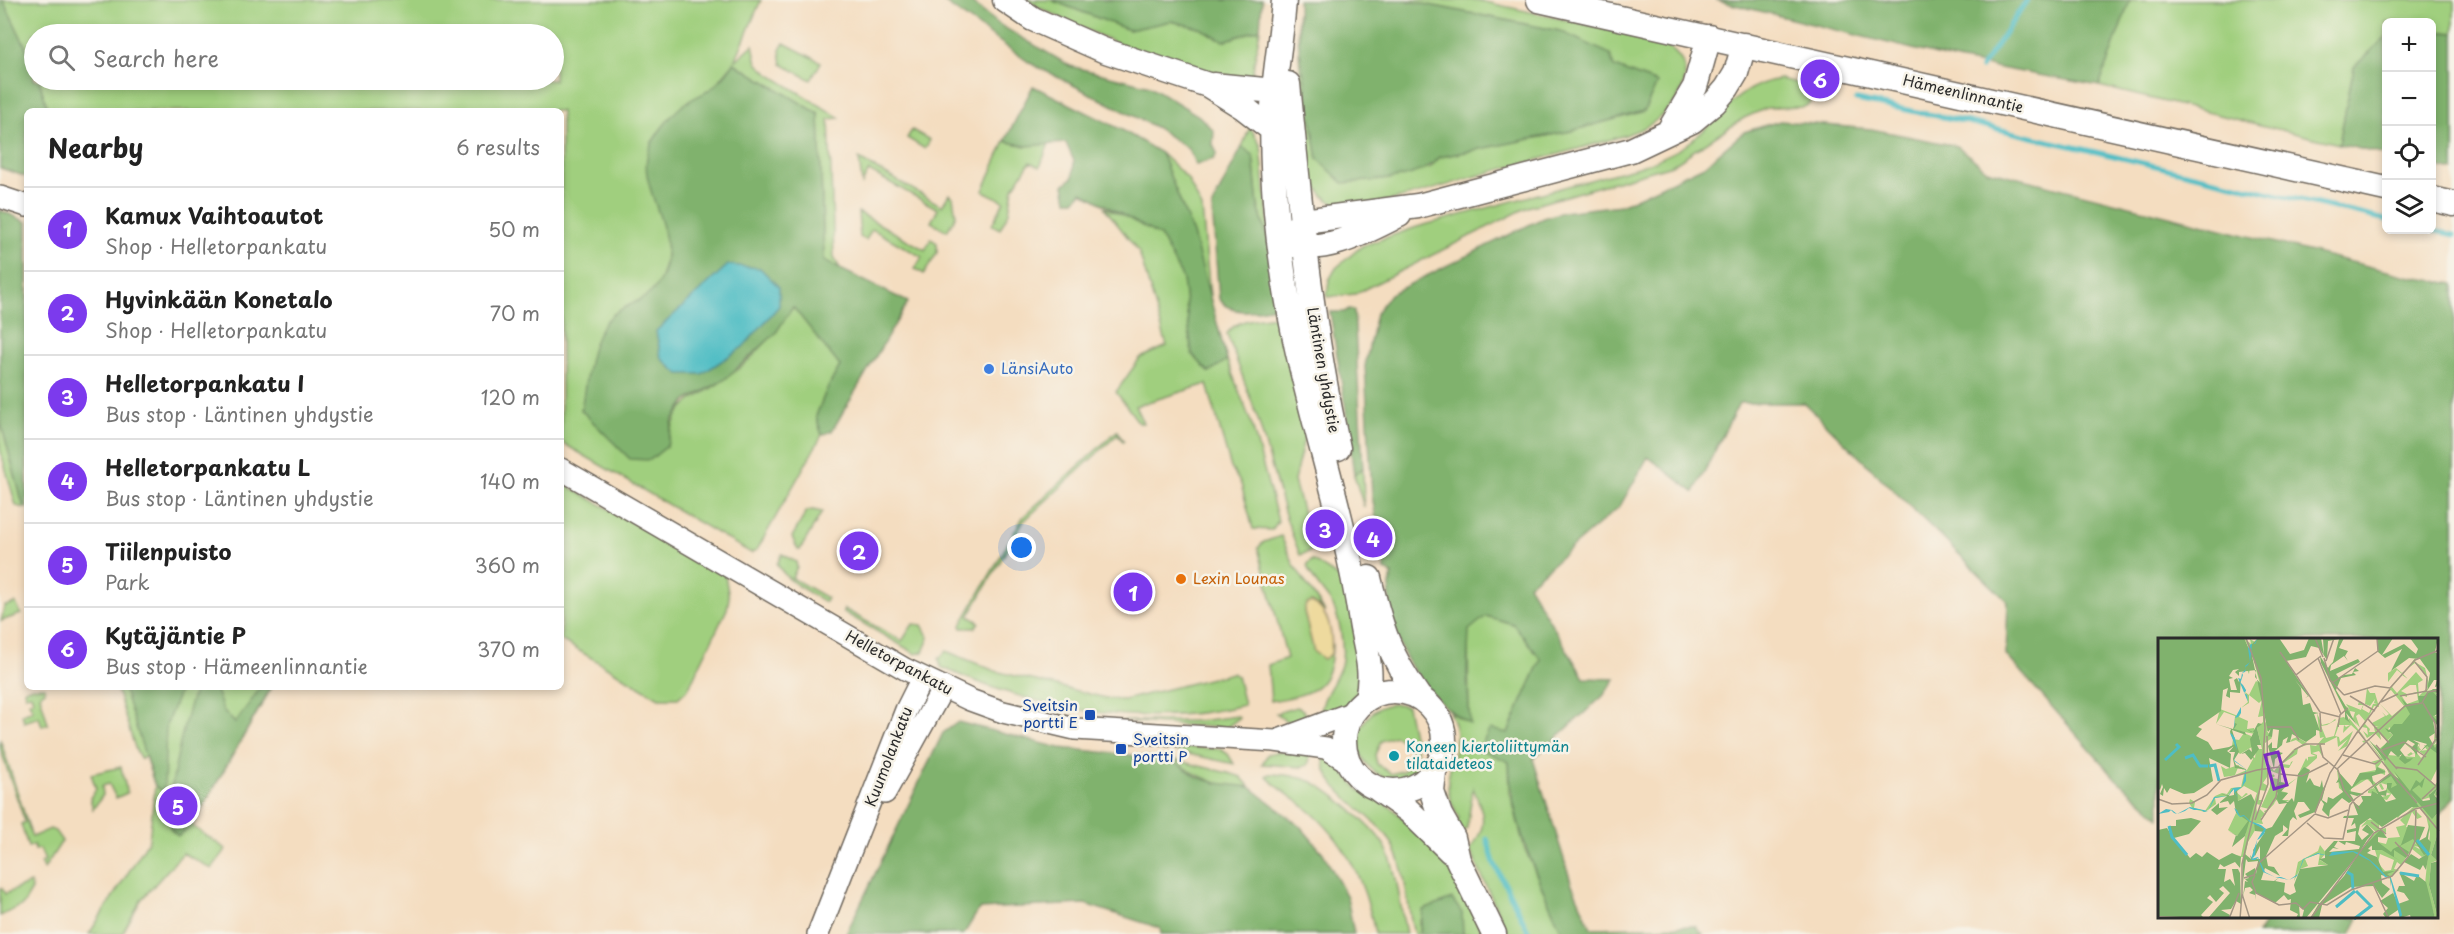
<!DOCTYPE html>
<html lang="en">
<head>
<meta charset="utf-8">
<style>
	:root { --surface:#fff; --page:#f6f6f6; --text:#222; --muted:#767676; --line:#e0e0e0; --accent:#7c3aed }
	body { margin:0; font-family:"Playpen Sans",sans-serif; background:var(--page); color:var(--text) }
	.controls { position:absolute; right:18px; top:18px; display:grid; overflow:hidden; border-radius:9px; box-shadow:0 3px 9px #0003 }
	.controls button { width:54px; height:54px; display:grid; place-items:center; padding:0; border:0; border-bottom:2px solid var(--line); background:var(--surface); color:var(--text); font:30px sans-serif }
	.you { position:absolute; left:1022px; top:548px; width:21px; height:21px; margin:-15px; border:4px solid #fff; border-radius:50%; background:#1a73e8; box-shadow:0 0 0 9px #1a73e833 }
	.badge { display:grid; place-items:center; width:39px; height:39px; border-radius:50%; background:var(--accent); color:#fff; font-size:20px; font-weight:700 }
	.pin { position:absolute; translate:-50% -50%; border:3px solid #fff; box-shadow:0 2px 6px #0006 }
	.list { margin:0; padding:0; list-style:none }
	h2 { display:flex; justify-content:space-between; align-items:center; height:78px; margin:0; padding:0 24px; font-size:26px }
	h2 small { font-size:20px; font-weight:400; color:var(--muted) }
	.list li { display:grid; grid-template-columns:39px 1fr auto; gap:18px; align-items:center; box-sizing:border-box; height:84px; padding:0 24px; border-top:2px solid var(--line) }
	.list b { display:block; font-size:22px; white-space:nowrap }
	.list p { margin:0; font-size:20px; white-space:nowrap; color:var(--muted) }
	.list em { font-size:20px; font-style:normal; color:var(--muted) }
	.icon { flex:none; width:33px; height:33px; fill:none; stroke:currentColor; stroke-width:2; stroke-linecap:round; stroke-linejoin:round }
	.map { position:relative; flex:none; width:2454px; height:934px; overflow:hidden }
	.search { position:absolute; background:var(--surface); box-shadow:0 3px 9px #0003; left:24px; top:24px; width:540px; height:66px; display:flex; align-items:center; gap:15px; box-sizing:border-box; padding:0 21px; border-radius:33px; color:var(--muted); font-size:22px }
	.panel { position:absolute; background:var(--surface); box-shadow:0 3px 9px #0003; left:24px; top:108px; width:540px; height:582px; border-radius:9px }
	.map>svg:first-child { display:block }
	.green { fill:#a0cf7e; stroke:#667d54; stroke-width:1.5; fill-rule:evenodd }
	.forest { fill:#80b26d; stroke:#566e4c; stroke-width:1.5 }
	.sand { fill:#eeda9e; stroke:#8c8264; stroke-width:1.5 }
	.water { fill:#4fbdc4; stroke:#3d7478; stroke-width:1.5 }
	.lines { fill:none; stroke-linecap:round; stroke-linejoin:round }
	.stream { stroke:#4fbdc4; stroke-width:5 }
	.tertiary-casing { stroke:#71695f; stroke-width:24 }
	.secondary-casing { stroke:#71695f; stroke-width:27 }
	.tertiary { stroke:#fff; stroke-width:21 }
	.secondary { stroke:#fff; stroke-width:24 }
	.shop-dot { fill:#3f7fe0; stroke:#f7f3e8; stroke-width:2 }
	.food-dot { fill:#e8710a; stroke:#f7f3e8; stroke-width:2 }
	.transit-dot { fill:#1a4fb4; stroke:#f7f3e8; stroke-width:2 }
	.culture-dot { fill:#0f9aa8; stroke:#f7f3e8; stroke-width:2 }
	.labels { text-anchor:middle; stroke-width:5; stroke-linejoin:round; paint-order:stroke }
	.street-label { font-size:15px; fill:#2b2b2b; stroke:#f7f3e8 }
	.shop-label { font-size:15px; fill:#366cbe; stroke:#f7f3e8; text-anchor:start }
	.food-label { font-size:15px; fill:#c56008; stroke:#f7f3e8; text-anchor:start }
	.transit-label { font-size:15px; fill:#164399; stroke:#f7f3e8; text-anchor:end }
	.culture-label { font-size:15px; fill:#0d838f; stroke:#f7f3e8; text-anchor:start }
	.inset-river { fill:none; stroke:#4fbdc4; stroke-width:3 }
	.inset-road { fill:none; stroke:#a49684; stroke-width:1.5 }
	.view { fill:#7b2cbf; fill-opacity:0.15; stroke:#7b2cbf; stroke-width:3 }
	.inset-edge { fill:none; stroke:#2b2b2b; stroke-width:3 }
</style>
</head>
<body>
<div class="map">
<svg width="2454" height="934" viewBox="0 0 2454 934">
	<rect width="100%" height="100%" fill="#f7f3e8"/>
	<filter id="ink" filterUnits="userSpaceOnUse"><feTurbulence type="fractalNoise" baseFrequency=".0167" numOctaves="2"/><feDisplacementMap in="SourceGraphic" scale="12" xChannelSelector="R" yChannelSelector="G"/><feConvolveMatrix kernelMatrix="1 2 1 2 8 2 1 2 1" color-interpolation-filters="sRGB"/></filter>
	<filter id="wash" filterUnits="userSpaceOnUse"><feTurbulence type="fractalNoise" baseFrequency=".008" numOctaves="4" result="noise"/><feDisplacementMap in="SourceGraphic" scale="24" xChannelSelector="R" yChannelSelector="G"/><feGaussianBlur stdDeviation="1.35" result="paint"/><feColorMatrix in="noise" values="0 0 0 0 0 0 0 0 0 0 0 0 0 0 0 0 0 1.4 0 .05"/><feComposite in="paint" operator="in"/></filter>
	<g filter="url(#wash)">
		<rect width="100%" height="100%" fill="#f4ddc0"/>
		<!-- green -->
		<path class="green" d="M3,0H761L735,61L753,45L757,63L769,74L840,118L829,119L834,258L840,268L824,261L819,114L734,63L713,88L684,105L652,142C658,181 684,269 647,297C637,304 624,309 614,314L667,446C678,398 688,405 724,380C751,361 775,334 793,306L840,366L826,391L816,416L822,435L757,550L751,553L561,442V111H48L39,80H554V34H34V64Z
			M1026,0H1051L1129,30L1171,21L1200,28L1224,41L1260,29L1252,76C1214,90 1063,22 1026,0Z
			M1404,0H1476L1652,39C1700,58 1691,93 1655,121C1647,128 1635,131 1626,135C1577,150 1528,162 1480,175C1450,184 1364,213 1336,204C1315,196 1308,170 1304,151L1297,13L1299,46L1318,159L1430,168L1440,157L1571,131L1644,111L1657,83L1614,67L1560,31Z
			M2130,0H2454V33L2432,31V22H2386V37L2354,67L2339,144L2099,86Z
			M784,43L821,62L811,80L782,64L780,50Z
			M1780,79L1810,86L1811,103L1804,107L1767,108L1744,118L1672,165L1528,207L1355,294L1327,297L1329,280L1336,268L1362,246L1417,227L1638,167C1654,161 1671,155 1686,145C1721,120 1734,86 1780,79Z
			M1250,127L1261,146L1271,250L1258,206L1253,155L1242,147Z
			M912,130L930,140L925,149L907,138Z
			M1005,141L1026,146L1049,143L1040,167L1030,162L1013,188L1009,212L1000,229L992,225L1004,201L983,191Z
			M1161,153L1187,178L1202,208L1211,307L1193,234Z
			M859,159L942,206L949,194L953,197L956,216L947,231L931,222L938,209L869,171L862,184Z
			M1104,207L1137,222L1160,236L1183,279L1192,354L1209,372L1227,360L1252,425L1278,521L1272,530L1253,529L1241,484L1231,468L1207,384L1135,406L1143,423H1139L1116,392L1140,358L1167,346L1139,252Z
			M858,212L925,250L931,239L937,243V253L924,274L915,269L922,257L872,229L866,240L860,237Z
			M1281,315L1307,426L1294,481L1312,546L1311,551L1300,555L1286,518L1258,419L1227,334C1237,317 1263,319 1281,315Z
			M0,420L24,508L16,506L0,449Z
			M1117,431L1124,442L1117,435L1023,522L969,616L979,622L975,628H962L961,625L1023,517Z
			M1363,468L1364,507L1354,475Z
			M561,482L725,575L729,598L727,609L688,689L678,698H659L561,640Z
			M813,510L822,512L800,550H798L792,537L807,511Z
			M1281,536L1294,565L1325,612L1320,606L1304,611L1314,652L1331,654L1332,644C1332,690 1311,694 1271,701L1268,665L1287,658L1258,548L1264,542Z
			M782,554L796,562L797,567L792,578L827,598L825,602C807,591 788,583 777,564Z
			M1312,560L1341,579L1351,594L1359,689L1349,705L1321,717C1320,695 1338,682 1342,661C1344,644 1340,616 1330,601C1322,590 1311,579 1307,566Z
			M16,603L21,614L1,621L5,606Z
			M844,609L902,641L913,624L922,625L929,638L923,652L916,654L843,612Z
			M1486,616L1513,624L1541,659L1508,733L1510,792L1524,847L1563,934H1508L1470,850C1488,825 1485,816 1473,788L1467,828L1463,831L1454,822L1459,818C1454,808 1448,798 1448,787C1447,758 1466,744 1449,712L1469,723L1468,630Z
			M946,651L995,671L1110,699L1124,700L1232,673L1237,676L1244,705C1143,730 1034,709 941,667L939,659Z
			M32,687H44L45,691L40,695L48,724L42,726L39,717L24,722L22,714L33,710L29,702L33,700L31,694L25,695L24,690Z
			M116,687H272L192,826L226,849C222,857 216,861 212,869L183,853L141,900L122,934H89L149,840L155,786L145,756L141,759L136,751Z
			M1398,704L1407,706L1420,770C1386,801 1336,749 1369,716C1378,707 1385,704 1398,704ZM1395,736L1408,743L1413,754L1405,770L1391,774L1377,764L1375,755L1381,741Z
			M1297,707L1303,710L1311,721C1295,725 1288,725 1276,713Z
			M1238,716L1239,718L1226,728L1119,721H1199Z
			M0,739L32,837L50,829L55,831L62,841L44,869L41,863L45,861L40,849L35,850L34,845L28,847L21,824L25,822L0,748Z
			M1162,746L1220,749L1228,754L1234,764L1161,748Z
			M1276,752L1311,754L1308,765L1302,767L1262,764L1268,754Z
			M1324,757L1337,764L1359,790L1392,808L1449,863L1483,934H1463V930L1420,920V934H1414C1406,903 1407,864 1388,837C1371,813 1321,788 1324,757Z
			M1171,759L1232,774L1241,777L1250,787C1219,788 1195,775 1171,759Z
			M121,767L127,793L116,798L109,784L102,786L103,795L93,809L90,798L96,789L91,774Z
			M1269,774C1283,774 1297,776 1310,781C1330,789 1376,829 1386,848C1398,873 1400,907 1406,934H1375C1366,883 1346,840 1305,807C1292,797 1277,788 1266,776Z
			M30,883L32,890L23,905L0,916V888H2L5,894Z"/>
		<!-- forest -->
		<path class="forest" d="M0,0H3L34,64V80H39L48,111H27V177L0,168Z
			M941,0H968L1000,25L1070,66L1150,86L1199,116L1214,131L1213,145L1217,153L1214,159L1196,165L1188,149L1157,128L1030,63Z
			M1051,0H1262L1260,29L1224,41L1200,28L1171,21L1129,30Z
			M1298,0H1404L1560,31L1610,54L1614,67L1657,83L1644,111L1571,131L1440,157C1417,182 1375,180 1343,183L1318,159L1299,46Z
			M1715,0H2130L2099,86L1961,61Z
			M2432,31L2454,33V171L2432,166Z
			M2386,37V155L2339,144L2354,67Z
			M734,63L819,114L824,261L908,302L832,431L822,435L816,416L826,391L840,366L793,307L775,334L724,380L686,401L673,420L667,446L650,460L630,459L581,410C587,380 588,332 615,313C631,302 649,300 659,282C687,228 627,185 653,141C660,129 674,111 686,103C694,97 705,94 713,87C721,81 728,71 734,63Z
			M1033,86L1122,130L1161,153L1193,234L1227,360L1209,372L1192,354L1183,279L1160,236L1082,192L1075,200H1067L1064,185L1073,177L1074,161L1066,143L1026,146L1005,141Z
			M1780,121L1871,129L1957,146L1987,170L2411,277L2454,284V797L2438,816V640H2160V817L2116,779L2006,655L2008,602L1804,403H1739L1694,492L1648,457L1620,506L1528,585L1584,678L1615,679L1603,696L1533,759L1571,882L1591,928L1695,926L1703,934H1563C1537,877 1511,825 1509,762L1479,749L1490,729L1508,733L1541,659L1513,624L1486,616L1469,630L1467,674L1470,724C1420,696 1379,631 1392,574L1385,570L1372,496L1365,366L1376,313L1390,294L1543,218L1563,212L1621,205L1704,166L1744,132Z
			M1242,147L1253,155L1258,206L1271,250L1279,306C1258,310 1234,318 1219,299L1212,206Z
			M0,210L27,222V508H24L0,420Z
			M1349,309L1354,310L1355,328L1363,468L1354,475L1345,404L1330,312H1344Z
			M123,687H181L166,726L164,792L155,786Z
			M196,687L215,688L223,710L235,723L261,687L270,689L192,826L178,836C176,834 172,832 171,829C163,810 186,708 196,687Z
			M958,722L1060,748L1171,759L1198,777L1216,783L1250,787L1300,826L1323,853L1347,897L1354,934H1161L1160,928L1085,904L979,909L964,934H846L943,733Z
			M1452,899L1462,913L1463,934H1420L1423,910Z
			M2262,918H2359L2351,934H2257L2265,922Z"/>
		<!-- sand -->
		<path class="sand" d="M1312,602C1330,611 1333,636 1331,654L1324,659L1314,652L1304,611L1306,604Z"/>
		<!-- water -->
		<path class="water" d="M728,265L760,268L779,287V306L743,347L702,374H679L661,358L656,331Z"/>
		<g class="lines">
			<!-- stream -->
			<path class="stream" d="M1981,68L2027,0
				M1856,100L1968,122L2386,220
				M2430,230L2454,235
				M1487,839L1494,863L1530,934"/>
		</g>
	</g>
	<g filter="url(#ink)">
		<g class="lines">
			<!-- tertiary casing -->
			<g class="tertiary-casing">
				<path id="tertiary" d="M0,197L27,206
					M561,469L905,669L970,700L1003,712L1075,729L1275,741L1326,748L1347,761
					M1276,741L1351,713
					M885,793L943,688
					M818,934L906,710L922,678"/>
			</g>
			<!-- secondary casing -->
			<g class="secondary-casing">
				<path id="secondary" d="M1005,0L1033,19L1103,50L1208,85L1243,107L1274,131
					M1284,0C1282,30 1277,60 1274,90C1268,169 1279,262 1295,339C1315,434 1347,526 1361,622C1365,648 1374,671 1367,698
					M1539,0L2386,189
					M1288,84C1300,207 1311,327 1338,448
					M1213,85L1274,91
					M1670,129L1695,87L1709,37
					M2432,199L2454,204
					M1289,233L1300,224L1311,220L1418,206L1631,150L1692,121L1715,102L1727,88L1736,73L1744,45
					M1288,243C1324,256 1367,231 1399,215
					M1369,578C1381,628 1389,655 1419,697
					M1344 741a50 50 0 1 1 100 0a50 50 0 1 1-100 0Z
					M1434,773L1432,792L1440,815L1453,838L1458,860L1494,934
					M1379,790L1409,811L1450,851"/>
			</g>
			<!-- tertiary -->
			<use href="#tertiary" class="tertiary"/>
			<!-- secondary -->
			<use href="#secondary" class="secondary"/>
		</g>
	</g>
	<!-- markers -->
	<circle class="shop-dot" cx="989" cy="369" r="6"/>
	<circle class="food-dot" cx="1181" cy="579" r="6"/>
	<g class="transit-dot">
		<rect x="1084" y="709" width="12" height="12" rx="3"/>
		<rect x="1115" y="743" width="12" height="12" rx="3"/>
	</g>
	<circle class="culture-dot" cx="1394" cy="756" r="6"/>
	<g class="labels">
		<!-- street labels -->
		<g class="street-label">
			<text transform="translate(1963 94) rotate(13)" y="5">Hämeenlinnantie</text>
			<text transform="translate(1323 370) rotate(80)" y="5">Läntinen yhdystie</text>
			<text transform="translate(899 663) rotate(28)" y="5">Helletorpankatu</text>
			<text transform="translate(889 757) rotate(-69)" y="5">Kuumolankatu</text>
		</g>
		<!-- shop labels -->
		<g class="shop-label">
			<text x="1001" y="374">LänsiAuto</text>
		</g>
		<!-- food labels -->
		<g class="food-label">
			<text x="1193" y="584">Lexin Lounas</text>
		</g>
		<!-- transit labels -->
		<g class="transit-label">
			<text x="1078" y="711">Sveitsin<tspan x="1078" dy="17">portti E</tspan></text>
			<text x="1133" y="745" text-anchor="start">Sveitsin<tspan x="1133" dy="17">portti P</tspan></text>
		</g>
		<!-- culture labels -->
		<g class="culture-label">
			<text x="1406" y="752">Koneen kiertoliittymän<tspan x="1406" dy="17">tilataideteos</tspan></text>
		</g>
	</g>
	<!-- overview -->
	<g transform="translate(2158 638)">
		<rect width="280" height="280" fill="#f4ddc0"/>
		<path d="M86,0L93,6L92,1L97,4L92,8L104,44L107,84L116,91L109,93L114,100L107,105L108,132L111,126L116,133L135,112L145,107L138,102L132,104L134,101L139,99L149,105L146,106H152L140,110L139,116L124,126L132,127L133,124L135,123L131,130L123,129V144L130,146L139,140L123,153L130,155L124,162H132L121,166L118,161L116,166L121,171L116,166L103,180L105,186L95,185L99,189L90,204L87,219H80L76,217L83,218L89,188L79,198L70,192L78,175L90,182L99,155L86,148L78,154L84,159L88,155L90,156L80,163L76,151L70,157L66,156L69,158L57,160L58,166L47,174L35,171L31,165L32,161L37,164L36,170L47,173L57,158L64,155L69,156L73,150L83,149L86,136L66,139L63,128L68,131L81,127L77,137L89,132L95,121L92,116L97,120L98,111H104L99,90L105,84V78L100,79L104,62L101,65L91,57V65L83,70L90,64L87,54L91,57L98,43L102,46L94,17L91,36L86,25L92,12ZM113,133L121,136L120,141L114,140L117,138L115,136L112,140V149L103,169L111,171L106,173L108,177L102,171L99,175L98,166L103,167L105,162H101L102,152L108,153L110,148L105,145ZM258,19L257,24L267,30L271,46L268,53L280,51L277,53L280,58L271,54L265,66L273,77L277,73V78L280,77L277,92L280,101L276,107L280,105V129L273,143L277,147L280,143V149L272,156L276,158L278,152L280,157L263,162L265,168L276,166L268,172L274,180L280,176V194L273,217L280,222L273,225L271,247L280,280H277L267,246L272,196L268,177L261,169L256,171L264,179L259,181L254,174L248,189L255,190L249,191L251,198L258,191L257,205L262,209L256,208L270,216L264,219L254,211L243,227L239,224L236,231L241,232L231,241L212,222L219,219L216,209L207,206L218,194L209,186L203,189L209,182L220,181L217,176L223,182L238,176L235,170L244,166L246,170L250,167L240,180L237,177L235,181L231,179L233,183L231,180L221,182V192L228,190V195L225,194L228,200L220,199V204L228,206L230,200L242,199L238,189L247,187L242,182L258,166L254,161L250,167L252,155L235,134L249,155L239,148L229,162L221,160L233,156L227,154L230,147L223,145L226,151L224,152L221,147L231,136L225,122L220,129L227,132V137L219,134L212,140L220,147L210,152L216,150L220,155L218,156L210,155V153L216,147L209,141L193,151V155H187L181,150L179,131L185,143L194,149L202,135L218,132L217,125L213,124L223,121L209,102L206,105L204,103L209,102L224,120L216,106L221,111L230,104L222,96L223,102L217,95L209,100L205,93L210,97L209,90L204,89L207,83L201,76L198,78L202,90L195,81L197,74L192,73L193,79L187,73L188,68L192,72L188,66L203,72L205,67H200L201,63L206,66L204,71L211,75L215,66L219,65H216L217,61L212,68L207,66L209,50L212,55H217L221,69L216,68L207,86L212,91L211,94H217L216,89L221,88H215L214,85L227,78L224,74L228,78L231,76L221,65L234,78L246,68L233,52L229,54L244,36L239,32L230,44V35L238,30L244,35L248,32L245,36L250,41L244,37L234,49L239,55L258,34L265,42L260,45L261,58L269,50V39L257,25L248,32ZM252,47H258L259,54L250,56L259,55L260,62L249,66L243,57L249,59V56L243,53ZM266,67L277,86L276,104L272,109L266,107L269,112L261,113L266,117L263,120L258,114L263,112L261,109L262,107L261,105L258,104L257,105L262,107L256,112L246,103L241,105L237,107L245,104L257,114L255,116L253,114L249,117L251,118L257,115V119L229,117L236,107L229,103L235,97L230,93L231,89L240,99L261,92ZM222,216L236,222L233,232L227,233L220,225ZM62,71L80,78L83,75L81,79L90,83L89,91L96,90L97,96L76,92L77,78L66,74L58,86ZM159,75L164,87L172,85L175,83L177,81L178,82L169,87L163,88L168,100L176,98L181,80L186,79L191,84V80L208,101L193,87L185,95L186,87L188,89L192,87H181L177,98L181,99L182,104L195,93L189,108L180,113L190,101L180,109L179,99L163,107L164,118L161,113L154,115L159,117V120L140,137L148,120L150,123V119L158,118L153,116L152,107L158,108L166,99L162,100ZM86,95L93,98V108L99,106L82,116L74,108L75,101L81,102ZM162,207L168,215L162,222L170,227H160L162,215L147,221L150,228L142,231L136,243L140,224L160,213Z" fill="#a0cf7e" fill-rule="evenodd"/>
		<path d="M0,0H86L96,22L103,46L97,39L98,32L81,34V38L77,34L81,31L75,32L71,38L75,40L71,41L73,52H79L76,42L79,40L81,44L83,40L82,55L72,54V60L68,58L70,50L65,52L63,73L40,89L44,91L38,98L50,104L55,112L71,109L77,106L72,94L73,91L58,86L75,91L77,85L79,86L76,91L87,94L88,97L74,92L81,114L76,122L78,127L90,132L77,130L75,121L77,114H71L76,108L69,113L73,116L72,130L51,120L55,143L36,155L26,156L12,150L9,155L6,150L5,158L2,156L5,149L4,146L2,152L0,150ZM100,0H121L132,16L146,12L151,0H163L166,17L165,0H186L181,10L190,13L187,18L190,23L186,18L173,27L172,33L200,21L202,24L178,36L181,40L186,37L194,36L197,30L201,33L195,34L198,37L183,40L178,52L199,87L188,75L192,85L187,81V73L163,25L162,18L170,30L172,27L175,24L181,1L170,3L169,22L161,10L153,8L148,19L128,23L151,58L147,60L150,58L137,42L143,50L145,67L152,65L155,74L161,75L156,76L162,93L158,92V97L148,104L134,96L132,104L128,105L130,99L125,102L124,107L117,113L125,115L117,121L116,131L110,108L114,104V110H119L121,92L115,91L114,99L110,98L113,90L110,94L92,8ZM219,0H235L224,17L246,6L258,16L260,11L252,0H280L277,14L280,16V48L277,49L279,42H276L269,53L272,35L262,21L251,20L233,33L244,11L227,20L220,14ZM275,51H280V55L275,54L280,59V76L275,78L280,84V89L277,92L280,88L275,82L277,95L271,99L277,110L280,105V116L269,108L262,114L269,106L255,102L260,105L259,117L253,110L257,106L250,102L242,112L249,121L255,120L252,123L247,126L241,121L244,116L240,119L233,113L227,123L210,101L228,119L223,111L235,97L232,94H230L227,90L231,92L236,86H244L252,76L243,60L249,66L261,65L260,58H266ZM100,85L104,86L99,90L103,107H99L101,111L93,122L87,115L83,116L91,111L94,114L92,101L96,94H93L88,91L95,94ZM146,129L152,132L148,145L152,140L156,147L162,149L164,142L165,150L168,146L164,162L169,165L170,159L175,161L185,154L181,144L178,145L182,138L179,132L194,149L202,135L217,134L219,129L228,134L214,138L216,149L232,135L241,141L236,133L252,153L258,142L262,145L267,139L264,150L261,147L254,152L265,163L272,162L271,157L280,149L276,157L280,161V175L274,181L252,155L261,169H254L224,189L212,180L202,187L200,196L204,202L211,196L204,192L209,186L216,194L209,202L203,212L223,191L229,200L220,199V204L233,214L235,211L243,207L250,187L267,189L261,203L268,199L272,185L270,201L273,204L268,232L265,227L262,232L246,224L253,216L261,221L269,216L266,217L255,201L242,208L251,214L248,220L236,212V219L244,224L224,212H214V207L210,211L213,212L209,215L219,219L225,234L237,233L229,236L233,239V249L232,239L223,237L224,245L232,251L224,260L216,248L193,249L164,267L161,280L153,279L160,267L186,238L199,218L148,280H144L146,272L141,267L142,280H138L140,276L132,272L133,261L130,262L126,257L117,265L98,255V251L97,262V257L91,255L95,252L92,249L87,250L85,259L87,243L90,244L87,241L91,240L87,236L97,230L98,236L100,223L90,224L88,221L84,252L85,219L87,216L93,221L92,217L95,221H102V208L97,218L95,212L107,194L97,193L96,185L108,191L114,189L129,165L121,166L119,161L117,164L120,155L116,151L121,144L127,145L120,151L126,150L123,154L130,155L124,162L130,164L134,160L136,164L140,136ZM233,138L239,147L233,150L234,145H229V150L238,161L228,164L223,157L228,158L229,152L221,154L218,148ZM211,141L220,156L214,153L213,158H203L205,163L201,168L195,164L200,177L186,178L185,180H196L193,188L197,185L198,190L189,192V195L198,193L197,203H180L187,207L188,204L202,208L201,211L171,214L175,210L181,211L176,209L180,203H176L167,213V220L161,221L170,227L142,231L136,247L138,254L132,257L126,254L127,245L117,243L122,239L116,243L103,242L107,230L122,238L116,229L110,228L108,218L117,198L125,193V187L130,191L124,198H130L132,183L135,179L139,182L136,173L140,164H146L152,172L140,177L142,180L157,174L163,162L166,166L164,172L171,179L172,172L184,160L191,165L196,162L192,156L199,158L206,156L191,153L203,142ZM75,150L71,158L76,157V154L78,151H79L80,163L93,156L97,164L87,198L74,209L78,197L70,193L79,198L90,183L78,175L76,163L72,167L70,163L61,165V170L70,169L59,177L53,172L69,158L63,156L71,157ZM33,180L43,183L31,196L16,200L32,220L38,215L44,219L49,214L61,222L74,215L83,219L82,230L77,224L66,229L62,226L60,231H68L66,244L72,241L77,248L74,231H80L82,235L83,266L78,263L73,271L63,272L72,277L71,280H50L72,255L65,248L61,251L66,255L58,264L52,257L49,260L55,264L43,277L46,280L0,278V192L9,190L14,198L12,188H18V182ZM280,194V280L271,247L273,225L280,223L273,217ZM241,234L256,243L259,237L268,244L277,280H253L252,277L242,280L240,272L228,280L225,276L230,270L222,263L235,255L233,250L240,266L251,262L246,255L239,253L241,248H247Z" fill="#80b26d" fill-rule="evenodd"/>
		<path d="M100,0L97,6H94L92,24L89,28L87,29L88,31L87,34L84,35L85,37L83,43L82,44L85,47L88,52V53L86,55L89,57L90,64L83,69V75L80,79L77,80V86L76,91L72,95L74,96L77,100L79,112L76,123L88,131V143L84,149L77,154L80,160L76,170L79,172L82,178L86,177L92,183L103,187L108,191L106,196L101,201L99,202L97,217L96,219L93,221L100,219L107,234L117,239H123L131,242L140,236L145,221L160,215L171,218L174,214L195,213L201,215L212,222L220,229L228,238L233,240L242,268L244,277L242,280L232,240L227,239L212,223L195,214L171,218L160,216L146,221L139,238L131,242L117,239L105,234L100,220L97,222H94L93,221L99,202L106,191L92,184L86,178L82,179L80,177L76,170L80,160L76,154V151L70,158L57,160L50,173L46,174L43,172H36L31,170L27,173L19,176L16,175L13,172L11,174L0,176L8,171L14,172L19,176L32,169L50,173L56,159L70,158L75,150L84,149L88,131L76,122L79,112L72,95L76,91L77,80L83,69L90,64L80,40L83,41L84,35L88,31L87,28L92,24L90,10L93,6H96Z" fill="#4fbdc4"/>
		<path class="inset-river" d="M27,120L35,117L42,128H50M7,122L21,109L18,106M51,128L57,127L61,143M11,188L14,199L29,217M259,202L271,217M189,234L194,237L195,251M242,235L261,238M178,269L197,253M196,281L213,268L198,253"/>
		<path class="inset-road" d="M88,0L103,40L107,90L103,146L84,226V256L92,281M157,0L165,19M122,14L138,37M160,20L183,76M166,20L172,42L186,57M168,23L176,0M257,24L269,39L268,53M174,45L220,13L219,0M232,50L257,22L281,12M186,57L217,48L232,50M192,58L217,73M242,58L269,53M223,64L240,56M264,65L270,54L281,52M265,65L277,85L278,100M162,74L138,37L163,18M162,74L182,79M162,75L163,94M210,81L231,105M109,89H133L141,102M180,89L182,77L190,70M200,93L233,135M199,95L232,51M246,104L268,119M162,107L165,119L180,132L186,152L201,171M218,107L239,131M136,112L147,106H167M224,112L246,104M185,117L217,126L224,121M260,127L278,101M121,128L136,113M237,129L259,132L278,148M179,131L247,68L264,65M99,132L121,129M233,135L259,165M122,136L144,138L170,125M0,161L14,166L34,165L49,157L63,142L99,132M197,161L233,135M264,161L278,148M262,170L281,193M157,175L172,135L200,93M157,176L170,180L190,172M97,182L110,146L109,98M103,182L118,159L122,129M213,184L228,196M149,185L166,200L185,201L192,167L197,161M237,204L250,218M250,219L257,203L258,172M97,237L94,244L98,255L121,267L138,265L145,271L152,264L169,267L193,252L234,238L250,219M86,240L96,237L101,225L157,176M215,246L231,281M71,281L81,255M82,281L84,255M152,281L216,195L257,171L281,165"/>
		<path class="view" d="M120,114L129,147L116,151L107,117Z"/>
		<rect width="280" height="280" class="inset-edge"/>
	</g>
</svg>
<div class="controls">
<button>+</button>
<button>−</button>
<button><svg class="icon" aria-label="locate" viewBox="0 0 24 24"><circle cx="12" cy="12" r="6"/><path d="M12 2v4M12 18v4M2 12h4M18 12h4"/></svg></button>
<button><svg class="icon" aria-label="layers" viewBox="0 0 24 24"><path d="M12 4l9 5-9 5-9-5zM3 14l9 5 9-5"/></svg></button>
</div>
<div class="you"></div>
<div class="pin badge" style="left:1133px;top:592px">1</div>
<div class="pin badge" style="left:859px;top:551px">2</div>
<div class="pin badge" style="left:1325px;top:529px">3</div>
<div class="pin badge" style="left:1373px;top:538px">4</div>
<div class="pin badge" style="left:178px;top:806px">5</div>
<div class="pin badge" style="left:1820px;top:79px">6</div>
<div class="search"><svg class="icon" aria-label="search" viewBox="0 0 24 24"><circle cx="10" cy="10" r="6"/><path d="M15 15l6 6"/></svg>Search here</div>
<section class="panel">
<h2>Nearby<small>6 results</small></h2>
<ul class="list">
<li><span class="badge">1</span><div><b>Kamux Vaihtoautot</b><p>Shop · Helletorpankatu</p></div><em>50 m</em></li>
<li><span class="badge">2</span><div><b>Hyvinkään Konetalo</b><p>Shop · Helletorpankatu</p></div><em>70 m</em></li>
<li><span class="badge">3</span><div><b>Helletorpankatu I</b><p>Bus stop · Läntinen yhdystie</p></div><em>120 m</em></li>
<li><span class="badge">4</span><div><b>Helletorpankatu L</b><p>Bus stop · Läntinen yhdystie</p></div><em>140 m</em></li>
<li><span class="badge">5</span><div><b>Tiilenpuisto</b><p>Park</p></div><em>360 m</em></li>
<li><span class="badge">6</span><div><b>Kytäjäntie P</b><p>Bus stop · Hämeenlinnantie</p></div><em>370 m</em></li>
</ul>
</section>
</div>
</body>
</html>
